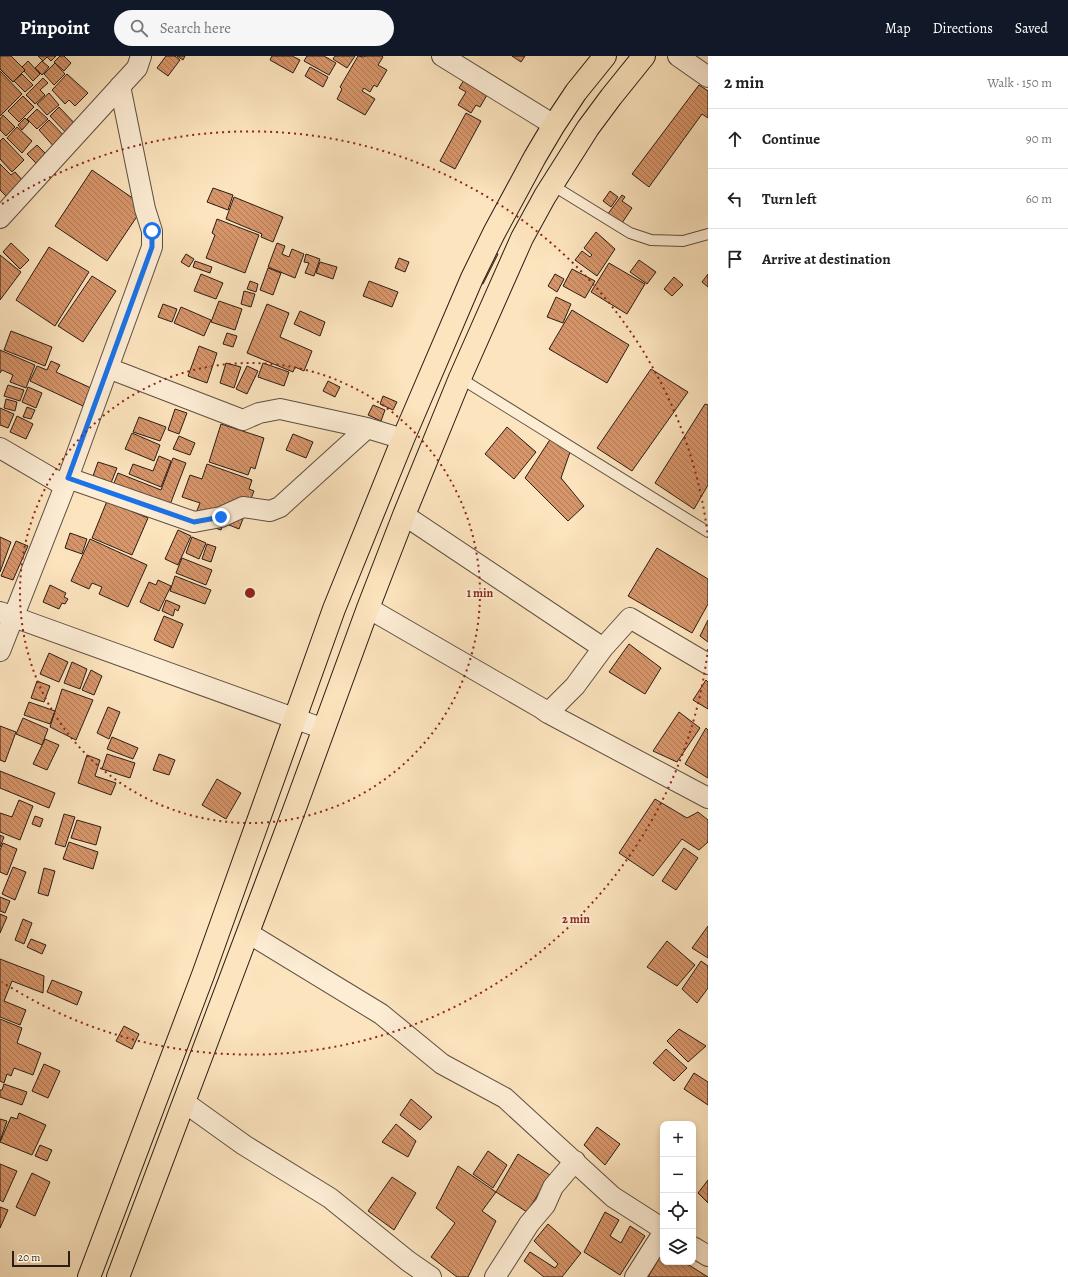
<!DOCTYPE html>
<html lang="en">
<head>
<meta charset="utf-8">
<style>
	:root { --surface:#fff; --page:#f6f6f6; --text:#222; --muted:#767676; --line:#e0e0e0; --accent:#111827 }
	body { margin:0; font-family:Alegreya,serif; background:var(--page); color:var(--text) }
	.controls { position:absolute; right:12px; bottom:12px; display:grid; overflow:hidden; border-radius:8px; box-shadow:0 2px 6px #0003 }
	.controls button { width:36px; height:36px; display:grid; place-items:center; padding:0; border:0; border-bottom:1px solid var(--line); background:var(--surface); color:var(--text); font:20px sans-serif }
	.scale { position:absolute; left:12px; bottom:10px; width:58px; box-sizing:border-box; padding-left:4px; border:2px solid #2a1d16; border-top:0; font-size:11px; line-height:14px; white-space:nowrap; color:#2a1d16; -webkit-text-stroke:3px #fdedd5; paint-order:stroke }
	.stop { position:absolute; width:12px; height:12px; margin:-9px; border:3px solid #1a73e8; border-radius:50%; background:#fff }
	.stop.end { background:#1a73e8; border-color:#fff; box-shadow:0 1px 4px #0008 }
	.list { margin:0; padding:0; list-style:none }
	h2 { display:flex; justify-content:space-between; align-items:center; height:52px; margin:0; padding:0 16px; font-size:17px }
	h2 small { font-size:13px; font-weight:400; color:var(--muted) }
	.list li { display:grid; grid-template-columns:26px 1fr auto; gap:12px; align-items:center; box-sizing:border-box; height:60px; padding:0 16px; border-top:1px solid var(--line) }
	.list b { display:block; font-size:15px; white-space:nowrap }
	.list em { font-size:13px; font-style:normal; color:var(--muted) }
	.icon { flex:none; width:22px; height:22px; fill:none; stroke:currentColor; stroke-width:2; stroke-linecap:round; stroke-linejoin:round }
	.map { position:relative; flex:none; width:708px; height:1221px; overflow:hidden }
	header { display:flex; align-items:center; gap:24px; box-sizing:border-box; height:56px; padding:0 20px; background:var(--accent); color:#fff }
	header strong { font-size:19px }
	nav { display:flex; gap:22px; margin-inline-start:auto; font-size:14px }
	.search { width:280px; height:36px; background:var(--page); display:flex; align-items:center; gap:10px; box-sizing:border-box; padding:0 14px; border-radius:22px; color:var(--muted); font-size:15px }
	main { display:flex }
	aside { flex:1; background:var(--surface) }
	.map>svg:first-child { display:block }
	.building { fill:url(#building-back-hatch); stroke:#2a1d16 }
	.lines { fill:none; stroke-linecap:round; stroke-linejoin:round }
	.service-casing { stroke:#5e4f40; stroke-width:12 }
	.minor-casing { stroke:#5e4f40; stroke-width:22 }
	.trunk-casing { stroke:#2a1d16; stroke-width:24 }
	.service { stroke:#fdedd5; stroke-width:10 }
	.minor { stroke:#fdedd5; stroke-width:20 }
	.trunk { stroke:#fce4be; stroke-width:22 }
	.route { stroke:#1a73e8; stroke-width:5 }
	.ring { fill:none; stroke:#8f2418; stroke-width:2; stroke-dasharray:2 4 }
	.centre { fill:#8f2418; stroke:#fdedd5; stroke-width:2 }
	.ring-label { font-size:12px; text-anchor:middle; font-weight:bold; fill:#8f2418; stroke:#fdedd5; stroke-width:4; stroke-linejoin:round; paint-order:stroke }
</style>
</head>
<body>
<header>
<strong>Pinpoint</strong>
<div class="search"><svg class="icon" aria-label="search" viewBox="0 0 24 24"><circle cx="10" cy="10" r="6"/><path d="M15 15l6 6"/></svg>Search here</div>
<nav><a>Map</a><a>Directions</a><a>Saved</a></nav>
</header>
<main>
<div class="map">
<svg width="708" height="1221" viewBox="0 0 708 1221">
	<defs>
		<pattern id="building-back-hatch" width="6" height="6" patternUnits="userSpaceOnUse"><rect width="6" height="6" fill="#d7956a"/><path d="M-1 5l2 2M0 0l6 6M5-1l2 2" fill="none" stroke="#af7956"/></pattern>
	</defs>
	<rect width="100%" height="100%" fill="#fce4be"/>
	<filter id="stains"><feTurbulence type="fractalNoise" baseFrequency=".005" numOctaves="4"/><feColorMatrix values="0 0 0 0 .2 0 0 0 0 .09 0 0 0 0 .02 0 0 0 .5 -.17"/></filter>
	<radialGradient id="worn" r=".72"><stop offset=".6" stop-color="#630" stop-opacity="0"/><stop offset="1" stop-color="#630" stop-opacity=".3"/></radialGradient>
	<!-- building -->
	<path class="building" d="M0,0H11L25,14L13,26L0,13Z
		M38,0H56L51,5L47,1L43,5Z
		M60,0H64L71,7L64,15L54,6Z
		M166,0H175L180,4L168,20L157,12Z
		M177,0H185L183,4Z
		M272,0H292L300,4L293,17L270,4Z
		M307,0H324L336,7L329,19L304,5Z
		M335,0H355L347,12L333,3Z
		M358,0L364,1L365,0H382L383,1L378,9L387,14L377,31L374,29L370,36L364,32L362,35L375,43L365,59L337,43L342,33L340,31Z
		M512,0H525L521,6Z
		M28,5L40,18L33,25L24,15L25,14L22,11Z
		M42,5L49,11L42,19L35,12Z
		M55,7L65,18L54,29L44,18Z
		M310,11L328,21L323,31L305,20Z
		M0,15L22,38L0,60Z
		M22,18L33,29L25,36L14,25Z
		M67,18L88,37L75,50L69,44L65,48L52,34Z
		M43,22L48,27L40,34L45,39L35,48L26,39Z
		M464,24L487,39L480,51L476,49L471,57L458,49L466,36L459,32Z
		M699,29L708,35V62L702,58L649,131L632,118Z
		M49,37L59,49L47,59L37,48Z
		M23,40L34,51L19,66L8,55Z
		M59,51L79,72L70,81L50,60Z
		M37,53L48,63L37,73L27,63Z
		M466,57L481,65L455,113L440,105Z
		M3,59L15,71L6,80L0,74V63Z
		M25,62L29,66L22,74L18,69Z
		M49,64L68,84L57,94L39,74Z
		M17,71L32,85L22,97L7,82Z
		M3,82L24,104L12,116L0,103V85Z
		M37,89L49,101L40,111L27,98Z
		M0,108L11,119L15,116L25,127L7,141L0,134Z
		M92,114L144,150L107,205L55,170Z
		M213,132L233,139L228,154L207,146Z
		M610,135L618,141L611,151L603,145Z
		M622,139L625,141L622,145L632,152L618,173L604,163Z
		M234,141L283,161L273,186L261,181L262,178L226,163Z
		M217,163L259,179L245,217L206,202L215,179L212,177Z
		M596,176L615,193L597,220L575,204L582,195L590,201L592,199L584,192Z
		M11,187L29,204L20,213L3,196Z
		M277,187L285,190L282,198L289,201L292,193L304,198L295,222L268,211Z
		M49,191L89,216L55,270L16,244Z
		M491,195L498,198L483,228L476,225Z
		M186,198L194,203L189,211L181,206Z
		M306,198L320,203L314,220L305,217L309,207L304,206Z
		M0,199L21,216L0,244Z
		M399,202L409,206L405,216L395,212Z
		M639,204L656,216L647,228L630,216Z
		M195,205L212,211L210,217L193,211Z
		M320,206L337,211L333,223L316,217Z
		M609,207L645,228L627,258L591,236Z
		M268,212L281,217L273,239L260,234Z
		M572,213L595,225L585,242L563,230Z
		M201,218L223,227L216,243L194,235Z
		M555,218L564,223L557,236L548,230Z
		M708,218V231L702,226Z
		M92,220L116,235L83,286L58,270Z
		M674,221L683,229L672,240L664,233Z
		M250,225L258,228L256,236L247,233Z
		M369,225L398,236L392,251L363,240Z
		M244,235L255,238L251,251L241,248Z
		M556,241L571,248L563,267L547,261Z
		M219,245L242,253L235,274L211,266Z
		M163,248L177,253L172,266L158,261Z
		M267,248L289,257L280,281L312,295L304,315L295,311L293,316L247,297Z
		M181,251L211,264L204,280L174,267Z
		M572,254L629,289L607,327L549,293Z
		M300,255L325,266L320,280L294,268Z
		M11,275L52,291L45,310L4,294Z
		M227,277L237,280L233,291L223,288Z
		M199,290L217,297L207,327L188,320Z
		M0,294L35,309L26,332L10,326L13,319L2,314L0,317Z
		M51,305L60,309L56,316L91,332L83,350L30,325L37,310L47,314Z
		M226,307L241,311L234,332L220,327Z
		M263,307L289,316L284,330L258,321Z
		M247,310L258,315L247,338L236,333Z
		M651,313L688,336L632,415L597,392Z
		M328,325L340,331L335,341L323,335Z
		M8,329L24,334L20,345L4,340Z
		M28,331L42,337L36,352L22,346Z
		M383,340L397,346L393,354L380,348Z
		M6,343L17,346L15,355L4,352Z
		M705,348L708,349V429L694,453L655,427Z
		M373,349L385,354L381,365L368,359Z
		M27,351L35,354L31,363L23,361Z
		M0,352L14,358L8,372L0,369Z
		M175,353L187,357L179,378L168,374Z
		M17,360L33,368L26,383L10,376Z
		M139,361L166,371L160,385L133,376Z
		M221,368L264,382L255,413L251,411L248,419L209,406Z
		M507,371L536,396L514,423L485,398Z
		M132,377L160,389L154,405L125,393Z
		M293,378L313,386L306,402L286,394Z
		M553,379L570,396L561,422L584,450L568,465L525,422Z
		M179,380L195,387L190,399L173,393Z
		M159,400L171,405L161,431L129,418L133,408L153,415Z
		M173,402L186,407L168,454L112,432L118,417L161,434Z
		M98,406L117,412L111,427L93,420Z
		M207,408L252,424L249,433L254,435L239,473L224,467L221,474L198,466L194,462L200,447L182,441L190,419L202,423Z
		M107,445L148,462L132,499L92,482Z
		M178,474L191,480L178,509L165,503Z
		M70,477L87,483L82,498L65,492Z
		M0,481L11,486L0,516Z
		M192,481L206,487L199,503L186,497Z
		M90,483L147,509L128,551L99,538L102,531L92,527L89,533L71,525Z
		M16,485L28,490L13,524L1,520Z
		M207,488L216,491L211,506L202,503Z
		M657,492L708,523V548L692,577L628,540Z
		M182,502L212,514L206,529L176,517Z
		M175,520L211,534L205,548L170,535Z
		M158,524L171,530L159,555L140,546L149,526L156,529Z
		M50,529L66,537L64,541L68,543L65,548L62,547L59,553L43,546Z
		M166,544L180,550L178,555L175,553L173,560L162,555Z
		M164,560L183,568L173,592L154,584Z
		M708,564V586L700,580Z
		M629,588L661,612L645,638L609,616Z
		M49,597L68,606L59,626L40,618Z
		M72,606L87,613L80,633L64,627Z
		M91,614L102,620L94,639L82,634Z
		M706,624L708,626V653L693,644Z
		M37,625L50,630L44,646L31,642Z
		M62,633L93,644L76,684L50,671Z
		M29,646L55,655L50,668L24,659Z
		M108,651L120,656L109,683L97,677Z
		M679,656L700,672L677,706L653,695Z
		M23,662L48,673L42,689L16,678Z
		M0,670L16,676L5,706L0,704Z
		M706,672L708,674V722L685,708Z
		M112,681L138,692L133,703L107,693Z
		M45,683L59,689L47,714L33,708Z
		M107,698L135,707L130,722L102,713Z
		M159,698L175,704L169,719L153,714Z
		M87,699L100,704L95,720L116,727L111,739L78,727Z
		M0,715L55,737L49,752L0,732Z
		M217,723L241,737L226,763L202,749Z
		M655,743L687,762L698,756L708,764V786L699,794L682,783L653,820L619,797Z
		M19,744L33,750L20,784L0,776V757L12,761Z
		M64,758L75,761L65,791L55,788Z
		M35,760L43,763L40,771L32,768Z
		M77,764L101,771L96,789L71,782Z
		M0,779L4,781L0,791Z
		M69,786L98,796L93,813L63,803Z
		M3,787L17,793L7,819L0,816V794Z
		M684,792L698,802L676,834L662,825Z
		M13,811L26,816L15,844L2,838Z
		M44,812L55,815L48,840L38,837Z
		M0,841L10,845L5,857L0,855Z
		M0,858L7,861L0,877Z
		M23,863L32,867L24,888L15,884Z
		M708,870V902L692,892Z
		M31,883L46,889L42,898L27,891Z
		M667,885L695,909L677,930L647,911Z
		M0,903L44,920L43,937L12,925L4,945L26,954L20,969L0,961Z
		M701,905L708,910V932L697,947L682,933Z
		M52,924L82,936L77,949L47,936Z
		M0,963L22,972L17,987L41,997L33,1019L14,1012L11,1020L7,1018L4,1027L0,1025Z
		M124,970L139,978L132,993L116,985Z
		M679,973L706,990L688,1006L667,985Z
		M666,993L687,1012L674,1025L653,1007Z
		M44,1008L60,1015L48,1042L32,1035Z
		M694,1017L708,1026V1049L684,1033Z
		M4,1028L27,1036L22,1049L0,1041V1034H2Z
		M411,1043L432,1061L420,1074L400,1059Z
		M19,1057L46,1069L32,1099L0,1086L11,1061L17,1063Z
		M0,1063L7,1065L0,1085Z
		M396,1068L416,1085L408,1101L382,1086Z
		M597,1071L620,1088L605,1109L584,1089Z
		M40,1089L52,1094L47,1105L35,1100Z
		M488,1095L507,1109L493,1132L473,1118Z
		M518,1098L550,1119L527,1156L496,1136Z
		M0,1108L17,1115L3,1146L0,1144Z
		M458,1110L496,1136L482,1155L496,1165L468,1221H457L431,1201L455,1167L436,1152Z
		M32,1117L50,1126L35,1160L16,1151Z
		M392,1121L416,1137L394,1174L368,1155Z
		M708,1124V1147L698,1137Z
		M0,1151L8,1154L0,1172Z
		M605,1156L619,1164L610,1180L621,1187L630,1170L645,1180L620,1219L584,1196Z
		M548,1168L581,1197L562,1221H544L524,1205L530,1196L555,1212L558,1208L534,1185Z
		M663,1196V1206H684L708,1221H648Z"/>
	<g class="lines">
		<!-- service casing -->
		<g class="service-casing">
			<path id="service" d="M552,129L630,177L651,184L683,185L708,178
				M460,322L708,476"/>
		</g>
		<!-- minor casing -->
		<g class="minor-casing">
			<path id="minor" d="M442,0L554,69
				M678,0L708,21
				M0,162L137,12L141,0
				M108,312L243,364L259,357L280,353L367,372L403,383
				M0,392L65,430
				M68,422L194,466L221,461L243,451L270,455L280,451L367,372
				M404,459L603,592
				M368,552L541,652L548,657L575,630L603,592L630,562L708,608
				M0,556L324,673
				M0,595L68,422L152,191V175L145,153L120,30
				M548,657L708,742
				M248,877L381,958L442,1008L505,1042L613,1141L663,1173
				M184,1046L244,1089L330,1142L408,1205L431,1221
				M693,1191L708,1200
				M495,1221L529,1168L545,1149L553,1131L575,1105
				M635,1221L663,1177"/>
		</g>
		<!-- trunk casing -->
		<g class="trunk-casing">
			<path id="trunk" d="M89,1221L203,919L334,553L403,383L472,222L494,177L535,101L554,69L576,36L605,0
				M118,1221L296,749L368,552L404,459L460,322L522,182L545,140L588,72L611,41L644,0"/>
		</g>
		<!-- service -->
		<use href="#service" class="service"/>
		<!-- minor -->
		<use href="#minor" class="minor"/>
		<!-- trunk -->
		<use href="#trunk" class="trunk"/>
	</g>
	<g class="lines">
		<!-- route -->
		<path class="route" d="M152,175V191L68,422L194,466L221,461"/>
	</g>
	<!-- distance rings -->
	<g class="ring">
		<circle cx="250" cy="537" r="230"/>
		<path d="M708 593A461 461 0 0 1 2 926M2 148A461 461 0 0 1 708 481"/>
	</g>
	<circle cx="250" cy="537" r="6" class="centre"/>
	<g class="ring-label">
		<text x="480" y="541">1 min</text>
		<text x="576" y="867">2 min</text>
	</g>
	<rect width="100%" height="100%" filter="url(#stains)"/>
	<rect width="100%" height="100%" fill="url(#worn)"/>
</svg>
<div class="controls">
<button>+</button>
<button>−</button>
<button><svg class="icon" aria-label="locate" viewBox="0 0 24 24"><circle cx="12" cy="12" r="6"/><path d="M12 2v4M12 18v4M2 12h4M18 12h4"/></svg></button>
<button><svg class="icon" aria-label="layers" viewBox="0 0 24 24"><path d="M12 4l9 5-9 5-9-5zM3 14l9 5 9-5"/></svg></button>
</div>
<div class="scale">20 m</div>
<div class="stop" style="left:152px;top:175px"></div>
<div class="stop end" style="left:221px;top:461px"></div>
</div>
<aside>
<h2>2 min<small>Walk · 150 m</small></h2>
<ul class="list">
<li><svg class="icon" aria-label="ahead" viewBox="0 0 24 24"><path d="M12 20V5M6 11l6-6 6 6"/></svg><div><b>Continue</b></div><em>90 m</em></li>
<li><svg class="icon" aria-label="left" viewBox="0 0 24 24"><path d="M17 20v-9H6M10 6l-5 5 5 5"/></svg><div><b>Turn left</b></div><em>60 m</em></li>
<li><svg class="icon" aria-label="arrive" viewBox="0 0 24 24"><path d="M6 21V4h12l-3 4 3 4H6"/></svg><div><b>Arrive at destination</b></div></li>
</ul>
</aside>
</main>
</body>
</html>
